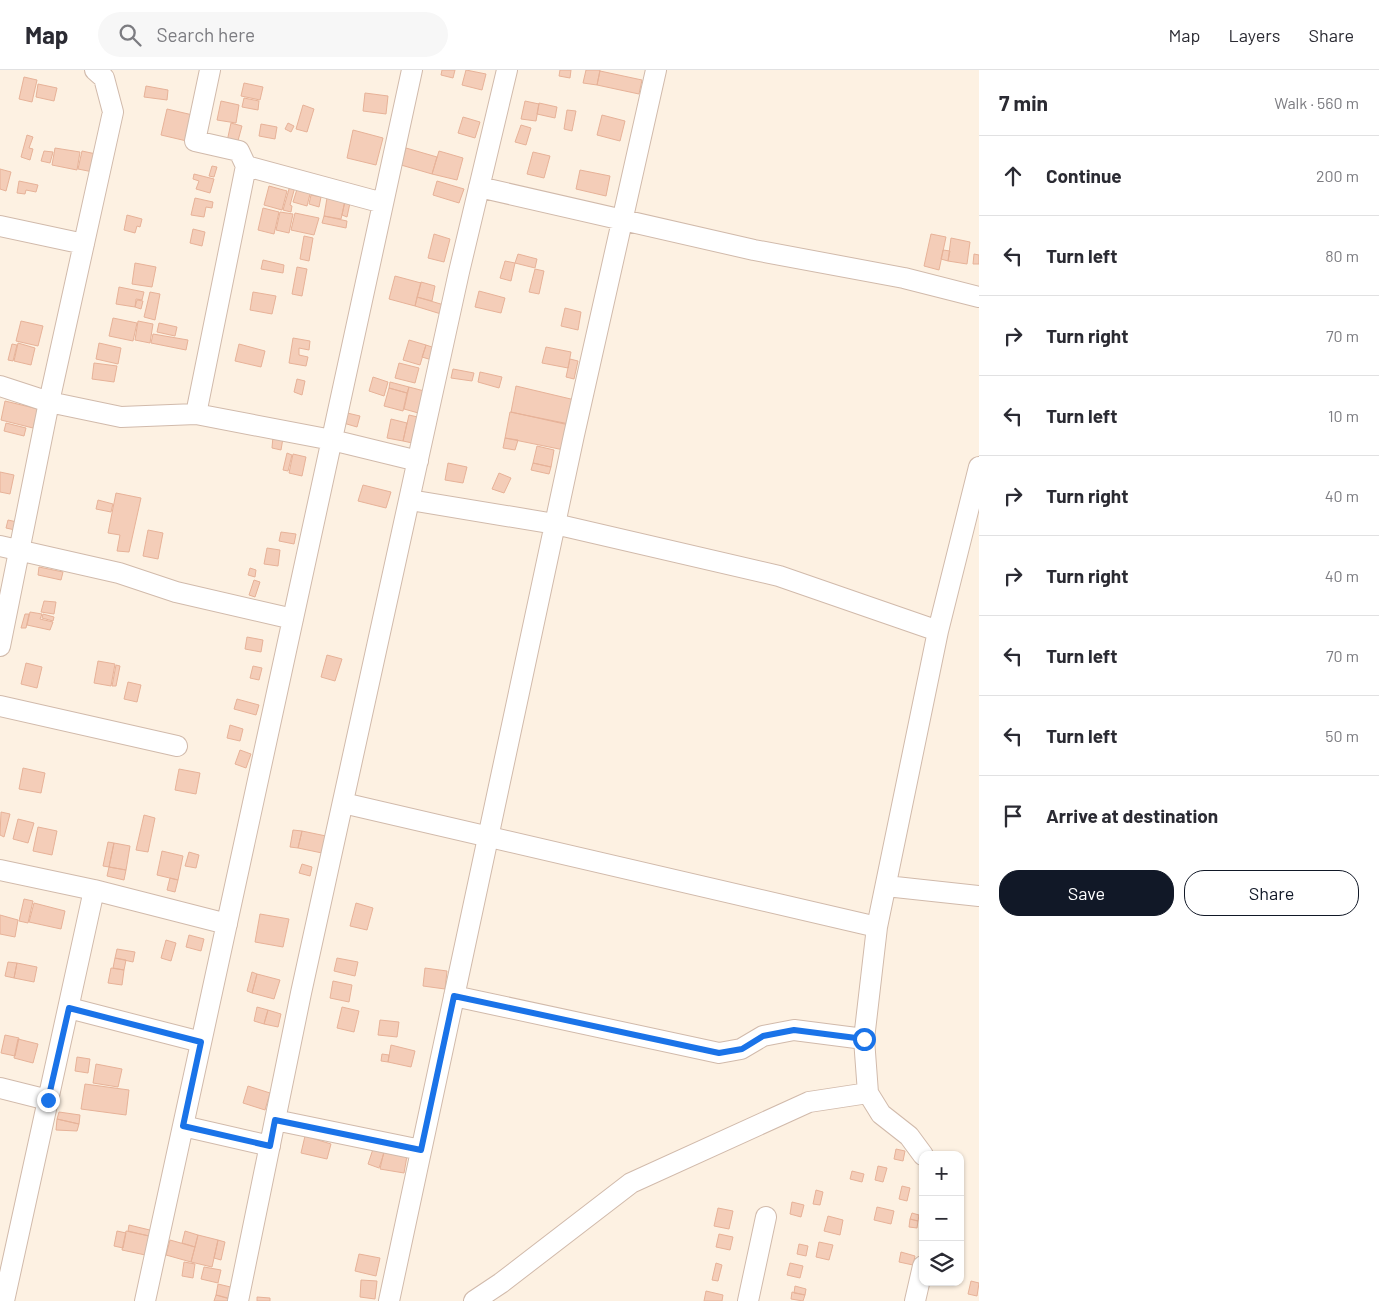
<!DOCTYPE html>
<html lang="en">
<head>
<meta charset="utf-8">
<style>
	:root { --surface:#fff; --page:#f7f7f7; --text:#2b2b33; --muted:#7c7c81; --line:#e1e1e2; --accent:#111827 }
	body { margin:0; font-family:Barlow,sans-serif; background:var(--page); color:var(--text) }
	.controls { position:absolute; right:15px; bottom:15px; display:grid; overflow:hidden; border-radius:10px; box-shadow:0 1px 4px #0004 }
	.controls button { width:45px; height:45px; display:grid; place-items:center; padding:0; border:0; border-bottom:1px solid var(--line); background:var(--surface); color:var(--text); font:25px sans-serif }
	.stop { position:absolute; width:15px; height:15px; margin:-11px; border:4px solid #1a73e8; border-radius:50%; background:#fff }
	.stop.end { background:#1a73e8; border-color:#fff; box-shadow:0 1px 5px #0008 }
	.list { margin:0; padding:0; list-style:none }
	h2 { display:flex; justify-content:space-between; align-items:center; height:65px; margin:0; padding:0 20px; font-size:21px }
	h2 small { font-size:16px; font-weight:400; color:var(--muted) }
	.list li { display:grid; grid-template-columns:32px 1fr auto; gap:15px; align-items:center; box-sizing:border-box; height:80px; padding:0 20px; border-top:1px solid var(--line) }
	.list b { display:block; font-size:19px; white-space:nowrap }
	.list em { font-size:16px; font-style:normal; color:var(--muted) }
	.actions { display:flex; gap:10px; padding:15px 20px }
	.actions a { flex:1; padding:11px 0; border:1px solid var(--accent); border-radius:20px; text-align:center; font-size:18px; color:var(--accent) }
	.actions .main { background:var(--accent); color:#fff }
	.icon { flex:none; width:28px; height:28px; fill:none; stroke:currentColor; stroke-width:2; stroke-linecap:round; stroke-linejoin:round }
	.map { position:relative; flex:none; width:979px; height:1231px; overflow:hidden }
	header { display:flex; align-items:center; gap:30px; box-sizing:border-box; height:70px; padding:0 25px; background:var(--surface); border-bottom:1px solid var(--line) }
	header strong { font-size:24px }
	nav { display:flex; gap:28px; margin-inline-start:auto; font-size:18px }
	.search { width:350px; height:45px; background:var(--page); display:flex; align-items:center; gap:12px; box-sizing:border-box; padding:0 18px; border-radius:28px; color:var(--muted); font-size:19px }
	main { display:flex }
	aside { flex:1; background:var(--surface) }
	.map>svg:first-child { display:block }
	.building { fill:#f4cdb8; stroke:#e7b298 }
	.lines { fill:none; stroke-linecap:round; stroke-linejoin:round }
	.minor-casing { stroke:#d1baab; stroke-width:22 }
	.minor { stroke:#fff; stroke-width:20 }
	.route { stroke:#1a73e8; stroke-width:6 }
</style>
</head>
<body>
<header>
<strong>Map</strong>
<div class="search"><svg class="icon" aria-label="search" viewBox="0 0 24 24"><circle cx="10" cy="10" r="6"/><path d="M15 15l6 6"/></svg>Search here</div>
<nav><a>Map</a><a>Layers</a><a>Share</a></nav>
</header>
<main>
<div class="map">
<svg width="979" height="1231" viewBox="0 0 979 1231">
	<rect width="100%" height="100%" fill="#fdf1e2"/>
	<!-- building -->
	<path class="building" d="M442,0H455L453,8L441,5Z
		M466,0L486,4L482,20L462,15Z
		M560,0H571L570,8L559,6Z
		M586,0H600L597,15L583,13Z
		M600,1L642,10L639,24L597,15Z
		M24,7L37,10L32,32L19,29Z
		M244,13L263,17L260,30L241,26Z
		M38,14L57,18L54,31L36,27Z
		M146,16L168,20L167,30L144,27Z
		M365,23L388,26L386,44L363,41Z
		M244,28L259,31L258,40L242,37Z
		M221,31L239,35L236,53L217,50Z
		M525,31L539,34L536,51L521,49Z
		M539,33L557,37L555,48L537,44Z
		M303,35L314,39L307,62L296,59Z
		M167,39L197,46L191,72L161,65Z
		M567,40L576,41L572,61L564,59Z
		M602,45L625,51L620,71L597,65Z
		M463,47L480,52L475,68L458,63Z
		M231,53L242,56L236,78L226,76Z
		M288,53L294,56L291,62L285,59Z
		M261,54L277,57L275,69L259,66Z
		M521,55L531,58L526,75L515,72Z
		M353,60L383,68L376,95L347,88Z
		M27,65L33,67L29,78L33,79L30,90L21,87Z
		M55,78L80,82L77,100L52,95Z
		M406,78L437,87L432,104L401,95Z
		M44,81L53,82L50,93L41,91Z
		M82,81L96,84L93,102L78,99Z
		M439,81L463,88L457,110L432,104Z
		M533,82L550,86L544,108L527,104Z
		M212,96L217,97L214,107L209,106Z
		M0,99L11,102L6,121L0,119Z
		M580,100L610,106L606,126L576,119Z
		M194,104L214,109L210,123L196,119L199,111L193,109Z
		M293,105L298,106L290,135L292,136L291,142L283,140Z
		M19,111L38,115L36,122L26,120L25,124L17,123Z
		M437,111L464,119L459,133L433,125Z
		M269,116L287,121L282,140L264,135Z
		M298,116L311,120L307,136L293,132Z
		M311,125L321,127L319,137L309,134Z
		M195,128L213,132L212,138L206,137L204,147L191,145Z
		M327,128L345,131L341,149L324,146Z
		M345,131L350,133L347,147L342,145Z
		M263,138L279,142L274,164L258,160Z
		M280,142L293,144L289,163L276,160Z
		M295,143L319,148L314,165L291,160Z
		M127,145L142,149L140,157L137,156L135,163L124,160Z
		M324,146L347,151L346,158L322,153Z
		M193,159L205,162L202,176L190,173Z
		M434,164L450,169L444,192L428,188Z
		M931,164L946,167L939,200L924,196Z
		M304,166L313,168L309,191L300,189Z
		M951,168L970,172L967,194L948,191Z
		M943,180L950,181L948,191L941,189Z
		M518,184L537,189L535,198L515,193Z
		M974,184L979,185V194H973Z
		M263,190L284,195L283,203L261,199Z
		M505,191L515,193L511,211L500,208Z
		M135,193L156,197L152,217L132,214Z
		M297,197L307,199L302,226L292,224Z
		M535,199L544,201L539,224L529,222Z
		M395,206L421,213L415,236L389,229Z
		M421,212L435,216L432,231L417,227Z
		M119,217L144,222L142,230L136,229L135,237L116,234Z
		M479,221L505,228L501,243L475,237Z
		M150,222L160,224L155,250L144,247Z
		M253,222L276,226L272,244L250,240Z
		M417,227L444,235L441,244L415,236Z
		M137,230L143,231L141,239L135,237Z
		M565,238L581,242L578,260L561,256Z
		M113,248L137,253L133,271L109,266Z
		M21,251L43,256L38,276L16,271Z
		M138,251L153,254L150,273L135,270Z
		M159,253L177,257L175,266L157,262Z
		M153,264L188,270L186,280L151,273Z
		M293,268L310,271L309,280L299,278V285L308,287L306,296L289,293Z
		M409,270L426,275L420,295L403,290Z
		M18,273L35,278L31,295L14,291Z
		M99,273L121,278L118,294L96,289Z
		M12,274L17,275L13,291L8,290Z
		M239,274L265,281L261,297L235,291Z
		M426,275L435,278L432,290L422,287Z
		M546,277L571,282L568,298L542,293Z
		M570,289L578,291L574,309L566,307Z
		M94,293L117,296L114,312L92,309Z
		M399,293L419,298L415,313L395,308Z
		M453,299L474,303L472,311L451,308Z
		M480,302L502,307L499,318L478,312Z
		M373,307L388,312L384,326L369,321Z
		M297,309L305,311L302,325L294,322Z
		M390,312L409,317L407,323L389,318Z
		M516,316L575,330L569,355L511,342Z
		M409,317L428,322L422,344L404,339Z
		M389,318L407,323L403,341L384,336Z
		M5,331L38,339L33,358L1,350Z
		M343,342L360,346L357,357L340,352Z
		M510,342L574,355L569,381L505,368Z
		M409,345L422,348L417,374L403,371Z
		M391,349L407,353L403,371L387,368Z
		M6,353L26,358L24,366L4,361Z
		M273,366L283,368L281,380L272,378Z
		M505,368L518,370L515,380L503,378Z
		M537,376L554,380L551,397L533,393Z
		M287,383L292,385L288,401L283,400Z
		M293,384L306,387L302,406L289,403Z
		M448,393L467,397L463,413L445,410Z
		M533,393L551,397L549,404L531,400Z
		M0,402L14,405L10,424L0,422Z
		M499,403L511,408L504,423L492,419Z
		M363,415L391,422L386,438L358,431Z
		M116,423L141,428L129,482L117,481L120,465L108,463Z
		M98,430L113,434L111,442L96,439Z
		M8,450L17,452L15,460L6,458Z
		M148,460L163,463L158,489L143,486Z
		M281,462L296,464L294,474L279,471Z
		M267,478L280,480L278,496L264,494Z
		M39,497L63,502L61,510L38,505Z
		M250,498L256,500L255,507L248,505Z
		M254,510L260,512L255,527L249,525Z
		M44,531L56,532L54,544L41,542Z
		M30,542L42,544L40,549L53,552L50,560L27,555Z
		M25,544H29L26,558H21Z
		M43,544L54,547L53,551L42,548Z
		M247,567L263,570L261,582L245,579Z
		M327,585L342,589L335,611L321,607Z
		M98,591L115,594L111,616L94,613Z
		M26,593L42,597L37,618L21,614Z
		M116,595L120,596L116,616H112Z
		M253,596L262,598L259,610L250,608Z
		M128,612L141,615L137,632L124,629Z
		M237,629L259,635L256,645L234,639Z
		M230,655L243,659L240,671L227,668Z
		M240,680L251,684L246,698L235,694Z
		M23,698L45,703L41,723L19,719Z
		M179,699L200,703L196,724L175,720Z
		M1,742L10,744L4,767L0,765Z
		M144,745L155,748L148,782L136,780Z
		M18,749L34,753L28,773L13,769Z
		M38,757L57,761L52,785L33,781Z
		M293,760L302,761L298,778L290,777Z
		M302,761L326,766L322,783L298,778Z
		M108,772L114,773L109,797L103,796Z
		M114,773L130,776L126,800L109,797Z
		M162,781L183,786L178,810L157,805Z
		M189,782L199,785L196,798L185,796Z
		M302,794L312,797L310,806L299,803Z
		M109,797L126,800L124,810L107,806Z
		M170,808L178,810L175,822L167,820Z
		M24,829L33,831L28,853L19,851Z
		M34,833L65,841L61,859L29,852Z
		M356,833L373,838L367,860L350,856Z
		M260,844L289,849L283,877L255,872Z
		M0,845L18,850L15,867L0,864Z
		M189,865L204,869L201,881L186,877Z
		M166,870L176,873L171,891L161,888Z
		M117,879L135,882L133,892L115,888Z
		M115,888L126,890L124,900L113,898Z
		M337,888L358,892L355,906L334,901Z
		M8,892L17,893L14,908L5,906Z
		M17,893L37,897L34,912L14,908Z
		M111,898L124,900L122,915L108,913Z
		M425,898L447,901L445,919L423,916Z
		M252,902L257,904L252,923L247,921Z
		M257,904L280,910L274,929L252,923Z
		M333,911L352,915L349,932L330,928Z
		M257,937L268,940L264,954L254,951Z
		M342,937L359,941L354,962L337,958Z
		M268,940L281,944L278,957L264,954Z
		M380,950L399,952L397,967L378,965Z
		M5,965L19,968L15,986L1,983Z
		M18,969L38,974L33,993L14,988Z
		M391,975L415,981L411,997L388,992Z
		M382,984L389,985L388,992L381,991Z
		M77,987L90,989L88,1003L75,1001Z
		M96,994L122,999L118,1017L93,1013Z
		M85,1014L129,1020L126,1045L81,1039Z
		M248,1016L270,1023L265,1040L243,1033Z
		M59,1042L80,1045L79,1054L57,1049Z
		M57,1049L79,1054L77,1061L56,1060Z
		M305,1066L331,1074L327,1089L301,1083Z
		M373,1079L384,1083L379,1098L368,1094Z
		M896,1079L905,1081L903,1091L894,1089Z
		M384,1081L407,1086L404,1103L380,1099Z
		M878,1096L887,1098L883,1112L875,1110Z
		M852,1101L864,1104L862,1112L850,1109Z
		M902,1116L910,1118L907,1131L899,1129Z
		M816,1120L823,1122L820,1135L813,1134Z
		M792,1132L804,1135L801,1147L790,1144Z
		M877,1137L894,1141L891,1154L874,1150Z
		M718,1138L733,1141L729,1159L714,1156Z
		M912,1143L919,1145L918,1151L910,1149Z
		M828,1146L843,1150L840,1165L824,1161Z
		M910,1149L918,1151L917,1158L909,1157Z
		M129,1155L154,1161L153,1167L128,1161Z
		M117,1161L126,1163L123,1178L114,1176Z
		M126,1161L154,1167L150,1186L122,1180Z
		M185,1161L198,1165L195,1177L182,1173Z
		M719,1164L733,1167L730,1180L716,1177Z
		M198,1165L218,1170L212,1197L191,1192Z
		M170,1170L195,1177L191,1192L166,1185Z
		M218,1170L225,1172L221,1190L214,1188Z
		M819,1172L833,1175L829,1190L816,1187Z
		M799,1174L808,1176L806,1186L797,1184Z
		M901,1182L915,1186L913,1195L899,1192Z
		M359,1184L380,1188L376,1206L355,1201Z
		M184,1192L195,1194L193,1208L182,1206Z
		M716,1193L722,1195L718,1211L712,1210Z
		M790,1193L803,1196L800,1208L787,1205Z
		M204,1197L221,1200L218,1213L201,1209Z
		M361,1210L377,1211L375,1229L360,1227Z
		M971,1211L979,1213L977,1226L968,1224Z
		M218,1214L239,1219L236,1230L216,1225Z
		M795,1216L806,1219L805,1225L794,1223Z
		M706,1221L723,1225L722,1231H704Z
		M792,1222L805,1225L803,1231L791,1229Z
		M216,1225L233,1230L232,1231H214Z
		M257,1227L270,1228V1231H257Z"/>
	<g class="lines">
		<!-- minor casing -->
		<g class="minor-casing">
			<path id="minor" d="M210,0L195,71L239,81L246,96L196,344L332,370L418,391
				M246,96L383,133
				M479,117L754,180L904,208L979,227
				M0,156L84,174
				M0,316L49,332L121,347L196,344
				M410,430L555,454L779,506L938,561
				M0,476L119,503L176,522L293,549
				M0,576L49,332L113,42L104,8L95,0
				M0,636L177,676
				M343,733L877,857
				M0,800L94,820L227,854
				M886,816L979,826
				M454,926L719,983L741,979L763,966L794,960L864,969
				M69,938L201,972
				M0,1018L48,1030
				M275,1050L421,1080
				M183,1056L270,1076
				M923,1085L909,1066L881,1044L868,1023L864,969L877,857L938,561L979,397
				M4,1231L94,820
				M145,1231L412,0
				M238,1231L301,923L459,202L507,0
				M389,1231L574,365L656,0
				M474,1231L501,1213L631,1113L809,1032L868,1023
				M748,1231L766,1147
				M915,1231L923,1196"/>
		</g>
		<!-- minor -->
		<use href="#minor" class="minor"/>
	</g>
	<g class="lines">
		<!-- route -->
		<path class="route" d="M48,1030L69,938L201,972L183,1056L270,1076L275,1050L421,1080L454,926L719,983L742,979L763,966L794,960L864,969"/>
	</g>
</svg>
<div class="controls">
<button>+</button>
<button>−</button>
<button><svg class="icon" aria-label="layers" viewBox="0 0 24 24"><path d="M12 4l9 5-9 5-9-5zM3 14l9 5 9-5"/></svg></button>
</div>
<div class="stop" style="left:864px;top:969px"></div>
<div class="stop end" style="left:48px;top:1030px"></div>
</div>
<aside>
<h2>7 min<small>Walk · 560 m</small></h2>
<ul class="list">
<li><svg class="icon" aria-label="ahead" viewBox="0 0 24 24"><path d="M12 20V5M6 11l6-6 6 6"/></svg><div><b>Continue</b></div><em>200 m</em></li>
<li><svg class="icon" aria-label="left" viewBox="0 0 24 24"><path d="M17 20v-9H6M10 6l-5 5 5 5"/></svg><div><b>Turn left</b></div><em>80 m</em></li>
<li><svg class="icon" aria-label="right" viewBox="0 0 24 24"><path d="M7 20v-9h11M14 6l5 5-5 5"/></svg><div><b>Turn right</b></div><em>70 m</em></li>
<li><svg class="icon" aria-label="left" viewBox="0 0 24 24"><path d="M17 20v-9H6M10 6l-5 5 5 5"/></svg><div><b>Turn left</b></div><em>10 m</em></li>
<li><svg class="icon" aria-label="right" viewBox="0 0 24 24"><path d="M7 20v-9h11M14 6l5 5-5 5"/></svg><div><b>Turn right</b></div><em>40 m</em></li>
<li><svg class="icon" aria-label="right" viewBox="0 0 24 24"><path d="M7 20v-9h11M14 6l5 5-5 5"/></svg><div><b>Turn right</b></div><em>40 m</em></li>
<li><svg class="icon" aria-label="left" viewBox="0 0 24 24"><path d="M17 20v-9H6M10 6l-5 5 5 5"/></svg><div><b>Turn left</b></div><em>70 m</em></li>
<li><svg class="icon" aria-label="left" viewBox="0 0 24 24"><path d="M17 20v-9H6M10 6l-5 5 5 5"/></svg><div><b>Turn left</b></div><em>50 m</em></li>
<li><svg class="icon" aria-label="arrive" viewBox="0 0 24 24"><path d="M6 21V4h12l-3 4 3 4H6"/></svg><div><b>Arrive at destination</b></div></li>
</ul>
<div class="actions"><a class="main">Save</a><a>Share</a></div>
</aside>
</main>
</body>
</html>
